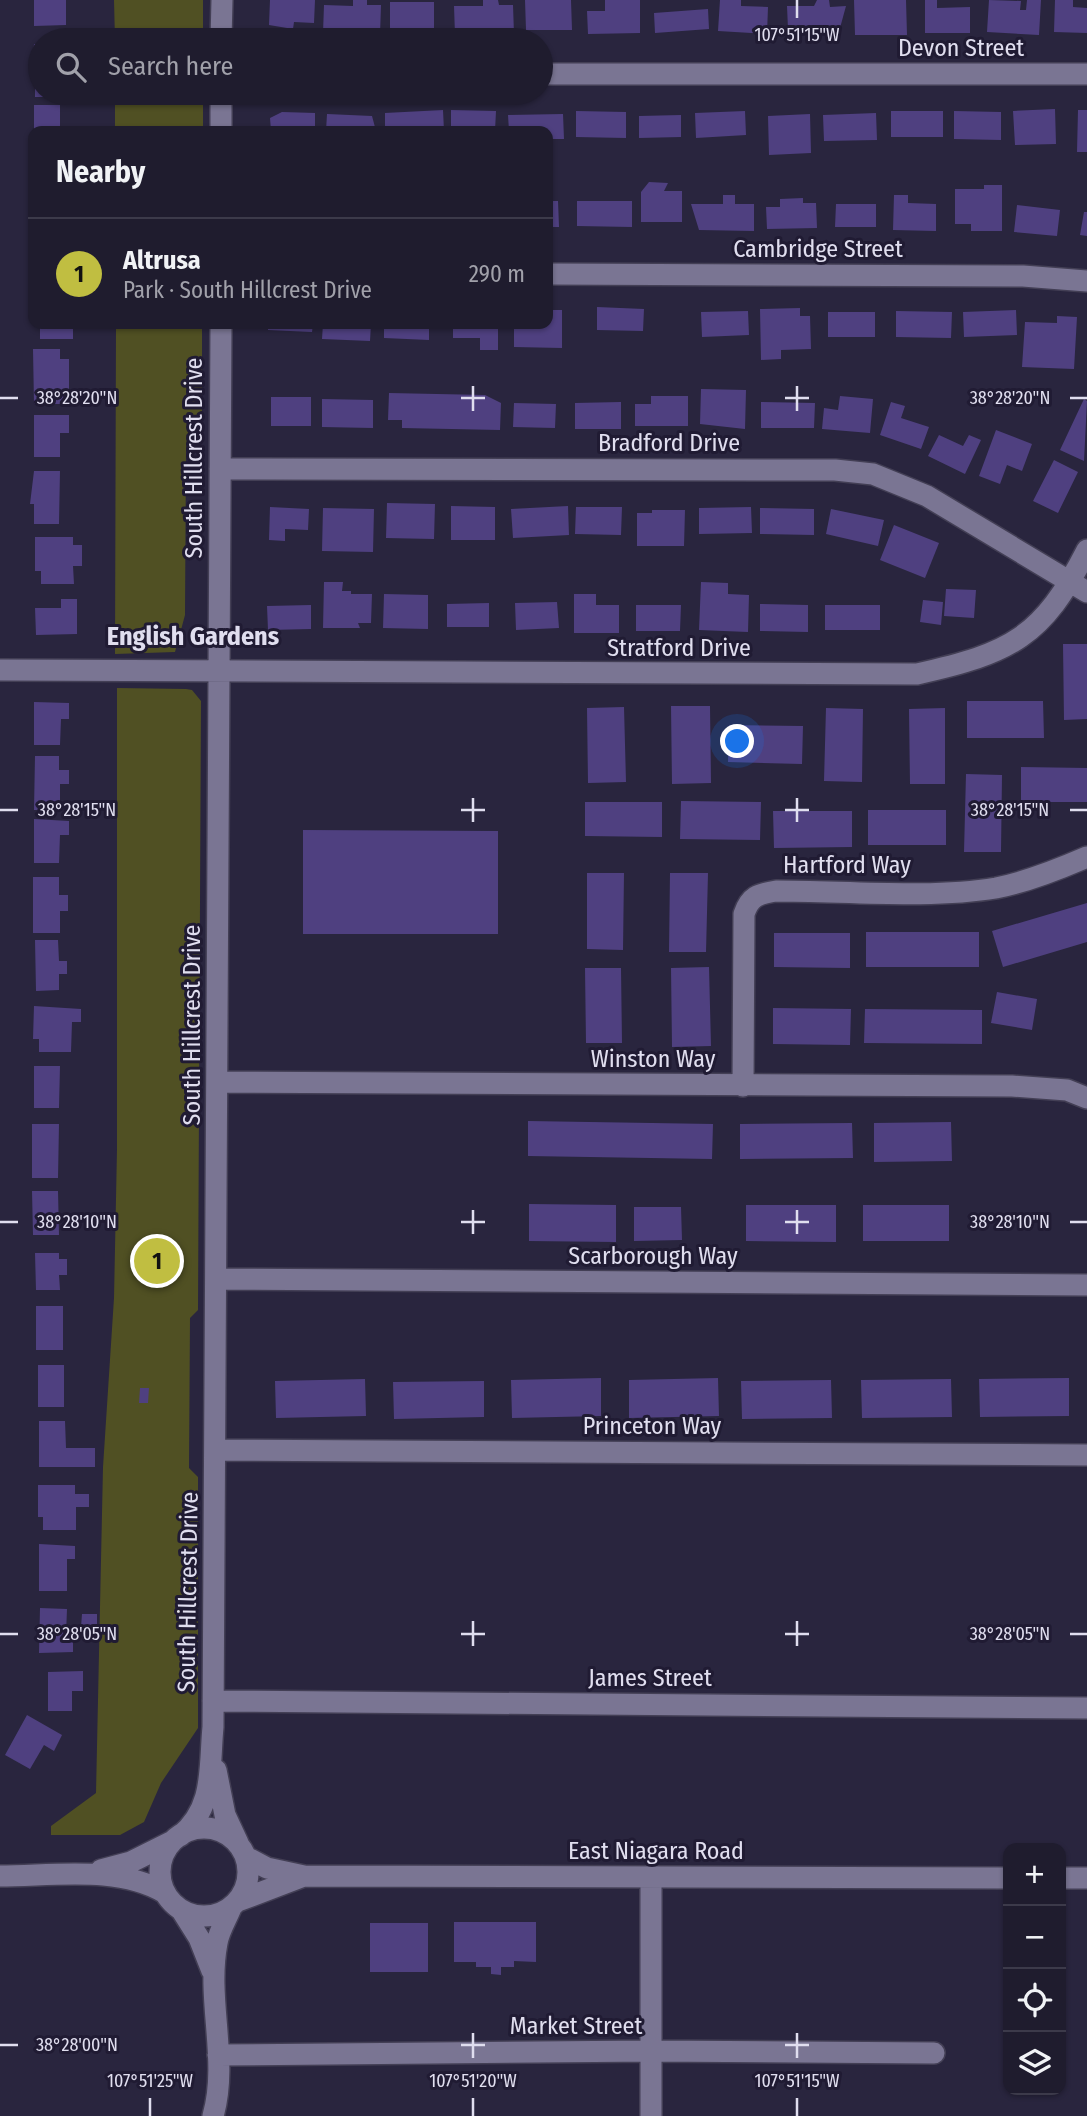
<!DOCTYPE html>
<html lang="en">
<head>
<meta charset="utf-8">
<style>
	:root { --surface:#1f1c2e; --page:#2c293a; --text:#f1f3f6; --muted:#a1a1aa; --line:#3c3a4a; --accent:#c0be41 }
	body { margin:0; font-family:"Fira Sans Condensed",sans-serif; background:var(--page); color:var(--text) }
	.controls { position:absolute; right:21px; bottom:21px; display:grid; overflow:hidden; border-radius:14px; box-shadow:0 2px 5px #0004 }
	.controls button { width:63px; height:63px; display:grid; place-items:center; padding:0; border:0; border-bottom:2px solid var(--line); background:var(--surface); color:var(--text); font:35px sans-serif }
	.you { position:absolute; left:738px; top:742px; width:24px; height:24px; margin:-18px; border:5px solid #fff; border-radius:50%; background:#1a73e8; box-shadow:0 0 0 10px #1a73e833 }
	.badge { display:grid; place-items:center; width:46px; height:46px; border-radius:50%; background:var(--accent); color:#111; font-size:23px; font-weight:700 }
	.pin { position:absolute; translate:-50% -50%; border:4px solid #fff; box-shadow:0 2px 7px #0006 }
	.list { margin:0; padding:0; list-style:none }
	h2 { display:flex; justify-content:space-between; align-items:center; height:91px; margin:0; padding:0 28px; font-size:30px }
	h2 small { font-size:23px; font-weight:400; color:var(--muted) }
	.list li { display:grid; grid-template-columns:46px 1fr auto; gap:21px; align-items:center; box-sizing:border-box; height:112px; padding:0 28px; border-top:2px solid var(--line) }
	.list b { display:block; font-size:26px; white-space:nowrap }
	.list p { margin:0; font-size:23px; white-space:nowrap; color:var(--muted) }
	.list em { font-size:23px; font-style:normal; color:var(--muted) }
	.icon { flex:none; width:38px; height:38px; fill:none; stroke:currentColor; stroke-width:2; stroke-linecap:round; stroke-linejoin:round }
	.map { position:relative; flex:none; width:1087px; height:2116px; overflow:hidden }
	.search { position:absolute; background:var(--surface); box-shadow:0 2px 5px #0004; left:28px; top:28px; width:525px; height:77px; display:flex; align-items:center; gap:18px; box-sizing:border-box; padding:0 24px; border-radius:38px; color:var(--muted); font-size:26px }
	.panel { position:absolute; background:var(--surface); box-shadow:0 2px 5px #0004; left:28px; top:126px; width:525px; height:203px; border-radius:14px }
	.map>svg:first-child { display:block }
	.green { fill:#505023 }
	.building { fill:#4f4080 }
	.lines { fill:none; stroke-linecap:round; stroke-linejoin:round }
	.minor-casing { stroke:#433f55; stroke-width:24 }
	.minor { stroke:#7a7593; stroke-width:21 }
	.ticks { fill:none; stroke:#e0deef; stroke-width:2.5 }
	.labels { text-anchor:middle; stroke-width:6; stroke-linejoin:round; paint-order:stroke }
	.street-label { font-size:24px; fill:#e0deef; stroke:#201b33 }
	.neighbourhood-label { font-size:26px; font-weight:bold; fill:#e0deef; stroke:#201b33 }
	.ticks-label { font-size:18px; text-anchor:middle; fill:#e0deef; stroke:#201b33; stroke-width:6; stroke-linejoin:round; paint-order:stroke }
</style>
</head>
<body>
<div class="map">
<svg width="1087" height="2116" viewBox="0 0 1087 2116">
	<rect width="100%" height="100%" fill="#29253e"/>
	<!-- green -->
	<path class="green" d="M114,0H203V40H115Z
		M115,93H203V131H115Z
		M116,324H202V441L193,450H186L185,615L175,652L115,654Z
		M117,688L186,689L192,690L201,701L198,1310L190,1318L189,1468L198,1477V1728L161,1783L144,1822L120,1835H51V1826L96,1793L103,1467L114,1298L117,1149Z"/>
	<!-- building -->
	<path class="building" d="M34,0H66V25L34,26Z
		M270,0H315L314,23L294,22L293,29L269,25Z
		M353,0H367V5H381L380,35L323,33L324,5L353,6Z
		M483,0H498L499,5H513L514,34L455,35L454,6H483Z
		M525,0H571L572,30H526Z
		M605,0H640V33L588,34L587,11H605Z
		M720,0H741V6L768,7L767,34L718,31Z
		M817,0H829L830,7L846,6L840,28L788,29L787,6H814Z
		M854,0H906L907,35H855Z
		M925,0H937V8L970,7V33H925Z
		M989,0L1021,1L1020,10H1026L1027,0H1041L1039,35L987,32Z
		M1055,0H1073V7L1087,8V33L1054,32Z
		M390,2H434V31H390Z
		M708,9L709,29L655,33L654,13Z
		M34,44H40V93H61V97H35V78H31Z
		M34,105H60V131H34Z
		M1055,109L1056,144L1015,145L1013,111Z
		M443,110L444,131H385V113Z
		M451,110L496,111L495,131H451Z
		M1078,110H1087V152H1077Z
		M576,111L626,112V138L576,137Z
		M745,111L746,135L696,138L695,113Z
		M891,111H943V137H891Z
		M954,111L1001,112V140L954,139Z
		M282,112L315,113V131H271L270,118Z
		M876,113L877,140L824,141L823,115Z
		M327,114L372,116L376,131H326Z
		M563,114L564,139H548V131H509L508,115Z
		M810,114L811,153L769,155L768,116Z
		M681,115V137L639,138V116Z
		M649,182L668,183L664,191H682V222H641V192Z
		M984,185H1002V231H971V224H955V189H984Z
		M723,195H735V204H754V231L699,230L691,204H723Z
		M894,195H908V203L936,204V231L893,230Z
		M803,198V203H816L817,228L767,229L766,207H780V199Z
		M548,201H558L559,227H548Z
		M577,201H632V227L577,226Z
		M836,204H876V227H835Z
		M1017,205L1060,210L1057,236L1014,232Z
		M1084,212H1087V236L1080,235Z
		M597,307L644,309L643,331L597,330Z
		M800,308V316H810L811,349L781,350V359L761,360L760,309Z
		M548,310H562V348L514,347V324H548Z
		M1016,310L1017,335L964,337L963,312Z
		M748,311L749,335L702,337L701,312Z
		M896,311L952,312L951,338L896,337Z
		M828,312H875V337H828Z
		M1057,316L1077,317L1074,369L1022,367L1025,322L1057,323Z
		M35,324H73V339H40V327H35Z
		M268,324H313L312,332L268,330Z
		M323,324H371L370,341L322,339Z
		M384,324H429V340L384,338Z
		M453,324H498V350H480V338H453Z
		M33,349H60V359H69V404H34Z
		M701,389L746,390L745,429L700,424Z
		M389,393L485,395L501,403L500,430L402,428V420H388Z
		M651,396H688V426H635V404H651Z
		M840,396L873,399L870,433L822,429L824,408L838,410Z
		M271,397H311V426H271Z
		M322,399L373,400V428L322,427Z
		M1084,399L1087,401L1084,461L1060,450Z
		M621,402V429H575V403Z
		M761,402L815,403L814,428H761Z
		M891,402L905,406L901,418L929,427L921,449L880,435Z
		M514,403L556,404L555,428L513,427Z
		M34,415H69V433H60V457H34Z
		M996,430L1032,444L1022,471L1007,465L1000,484L979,476Z
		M939,435L963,446L969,435L981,440L965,474L928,456Z
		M1054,460L1078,472L1058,513L1033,501Z
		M34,471H60L59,524H34V504H30Z
		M387,503L435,504L434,539L386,538Z
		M451,506L495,507V540H451Z
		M568,506L569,535L513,538L511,509Z
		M270,507L309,509L308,530L285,529V541L269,540Z
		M576,507H622L621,535L575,534Z
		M751,507L752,533L699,534V508Z
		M323,508L374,509L373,552L322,551Z
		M760,508L814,509V535L760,534Z
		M831,509L884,520L878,546L826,534Z
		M652,510H685L684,546H637V513H652Z
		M894,525L939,543L925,578L880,560Z
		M35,537H73V545H82V566H73L74,584H41V571H35Z
		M324,582H343L342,591H351V594H372L371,623H358L360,628H323Z
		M701,582L728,583V594L749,595L748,632L699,630Z
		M946,589L976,590L974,618L944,616Z
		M384,594L428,595V629L383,628Z
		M574,594H596V605H619V633H574Z
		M61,599H77V634L36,635L35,608H61Z
		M923,600L943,602L941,625L920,622Z
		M557,602L559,628L516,630L515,603Z
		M489,603V627H447V604Z
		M760,604L808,605V632L760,631Z
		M311,605V629L268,630L267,606Z
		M636,605H681L680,631H636Z
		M825,605H880V630H825Z
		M1063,644H1087V719L1064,720Z
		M967,701H1043L1044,738H967Z
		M34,702L69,703V719H61L60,745H34Z
		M671,706H710L711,783L672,784Z
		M624,707L626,782L588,783L587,708Z
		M826,708L863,709L862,782L824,781Z
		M945,708V784H910L909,709Z
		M729,725L803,726L802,764L728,762Z
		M35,756H59V770H69V784H60V810H34Z
		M1021,767L1087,768V802H1021Z
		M966,774L1002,775L1001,852H964Z
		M681,801L761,802L760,840L680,839Z
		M585,802H662V837L585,836Z
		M868,810H946V845H868Z
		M773,811H852V847L774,848Z
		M34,819L69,821V835H60L59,863H34Z
		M303,830L498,831V934H303Z
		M587,873H624L623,950L587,949Z
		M670,873H708L706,952H669Z
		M33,877H59V895H68V911H60V933H33Z
		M1087,903V942L1003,967L992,931Z
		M866,932H979V967H866Z
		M774,933H850V968L774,967Z
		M35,940H58L59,961H67V974H59V990L36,991Z
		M709,967L711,1046L672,1047L671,968Z
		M585,968H621L622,1043H586Z
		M997,992L1037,999L1032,1030L991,1023Z
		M34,1006L81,1009V1022H72L71,1052H39V1039H33Z
		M773,1008L851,1009L850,1045L773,1044Z
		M865,1009L982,1010V1044L864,1043Z
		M34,1066H60L59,1108H34Z
		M528,1121L713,1124L712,1159L528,1156Z
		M951,1122L952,1161L874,1162V1123Z
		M852,1123L853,1158L740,1159V1124Z
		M32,1124H59L58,1178H32Z
		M32,1191H58L59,1235H33Z
		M529,1204L616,1205V1242L529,1241Z
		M746,1205H836V1242L746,1241Z
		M863,1205H949V1241H863Z
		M634,1207H681L682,1240L634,1241Z
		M35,1253H59V1259H67V1275H59L60,1290H36Z
		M36,1306H63V1350H36Z
		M38,1365H64V1407H38Z
		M601,1378V1416L512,1418L511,1380Z
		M718,1378L719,1416L629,1418V1380Z
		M1069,1378V1416L980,1417L979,1379Z
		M365,1379L366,1416L276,1418L275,1381Z
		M951,1379L952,1417L862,1418L861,1380Z
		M831,1380L832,1418L742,1419L741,1381Z
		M484,1381V1417L394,1419L393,1382Z
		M140,1388H149L148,1403H139Z
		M39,1421H65L66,1448H95V1467H39Z
		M38,1485H75V1494H89V1507H76V1530H43V1517H38Z
		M39,1544L75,1546V1559H67V1591H39Z
		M40,1608L67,1609L66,1635H73V1652L39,1653Z
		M82,1614H97V1627H81Z
		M83,1671V1691H72V1711H48V1672Z
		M27,1715L62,1735L54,1751L44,1745L30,1769L5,1755Z
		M454,1922H536V1962L514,1961V1967H501V1975L491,1974V1967H476V1962H454Z
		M370,1923H428V1972H370Z"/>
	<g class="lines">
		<!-- minor casing -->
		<g class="minor-casing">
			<path id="minor" d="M221,40L222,0
				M541,74H1087
				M221,131V93
				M548,274L1023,276L1087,281
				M220,469L835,470L873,474L927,496L1087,592
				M0,670L917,674C1011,653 1042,638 1087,550
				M218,1082L1012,1086L1067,1090L1087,1098
				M743,1086L744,914C750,896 758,894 776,891C844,891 930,899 996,888C1027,882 1057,870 1087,857
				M218,1279L1087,1285
				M216,1450L1087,1455
				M213,1701L1087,1708
				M216,1770L225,1815L238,1843
				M160 1872a44 44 0 1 1 88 0a44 44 0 1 1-88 0Z
				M180,1836C215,1807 209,1768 213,1727L221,324
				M246,1857L267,1868L304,1876L1008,1878
				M101,1870L131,1862L171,1842
				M0,1876C53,1876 119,1865 165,1893
				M1061,1878H1087
				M238,1901L304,1876
				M182,1911L199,1938L212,1971
				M218,2055L651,2051L934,2053
				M213,2116C229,2060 206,2000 217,1943C219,1931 226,1920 231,1908
				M651,2116V1877"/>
		</g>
		<!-- minor -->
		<use href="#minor" class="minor"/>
	</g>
	<!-- ticks -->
	<path class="ticks" d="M797,0V18M473,386V411M797,386V411M0,398H18M461,398H485M785,398H809M1070,398H1087M473,798V822M797,798V822M0,810H18M461,810H485M785,810H809M1070,810H1087M473,1210V1234M797,1210V1234M0,1222H18M461,1222H485M785,1222H809M1070,1222H1087M473,1621V1646M797,1621V1646M0,1634H18M461,1634H485M785,1634H809M1070,1634H1087M473,2033V2058M797,2033V2058M0,2045H18M461,2045H485M785,2045H809M150,2098V2116M473,2098V2116M797,2098V2116"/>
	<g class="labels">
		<!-- street labels -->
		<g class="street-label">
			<text x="961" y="56">Devon Street</text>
			<text x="818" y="257">Cambridge Street</text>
			<text x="669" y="451">Bradford Drive</text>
			<text transform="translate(194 458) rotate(-90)" y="8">South Hillcrest Drive</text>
			<text x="679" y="656">Stratford Drive</text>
			<text x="847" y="873">Hartford Way</text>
			<text transform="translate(192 1025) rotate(-90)" y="8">South Hillcrest Drive</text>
			<text x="653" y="1067">Winston Way</text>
			<text x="653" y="1264">Scarborough Way</text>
			<text x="652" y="1434">Princeton Way</text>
			<text transform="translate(188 1592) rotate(-89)" y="8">South Hillcrest Drive</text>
			<text x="650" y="1686">James Street</text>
			<text x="656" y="1859">East Niagara Road</text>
			<text x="576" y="2034">Market Street</text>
		</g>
		<!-- neighbourhood labels -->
		<g class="neighbourhood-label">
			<text x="193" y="645">English Gardens</text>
		</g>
	</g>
	<g class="ticks-label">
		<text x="797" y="41">107°51'15"W</text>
		<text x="77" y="404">38°28'20"N</text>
		<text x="1010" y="404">38°28'20"N</text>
		<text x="77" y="816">38°28'15"N</text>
		<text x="1010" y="816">38°28'15"N</text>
		<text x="77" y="1228">38°28'10"N</text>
		<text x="1010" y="1228">38°28'10"N</text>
		<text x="77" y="1640">38°28'05"N</text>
		<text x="1010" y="1640">38°28'05"N</text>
		<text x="77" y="2051">38°28'00"N</text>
		<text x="150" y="2087">107°51'25"W</text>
		<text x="473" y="2087">107°51'20"W</text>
		<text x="797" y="2087">107°51'15"W</text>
	</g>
</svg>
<div class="controls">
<button>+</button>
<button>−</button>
<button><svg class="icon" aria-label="locate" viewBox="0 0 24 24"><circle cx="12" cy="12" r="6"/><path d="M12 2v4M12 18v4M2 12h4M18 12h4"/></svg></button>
<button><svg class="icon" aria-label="layers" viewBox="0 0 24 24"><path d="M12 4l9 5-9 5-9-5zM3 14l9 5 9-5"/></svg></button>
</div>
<div class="you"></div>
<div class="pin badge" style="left:157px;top:1261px">1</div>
<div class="search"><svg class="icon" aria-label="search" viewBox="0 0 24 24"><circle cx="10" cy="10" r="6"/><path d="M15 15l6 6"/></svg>Search here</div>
<section class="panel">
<h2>Nearby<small></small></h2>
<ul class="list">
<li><span class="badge">1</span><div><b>Altrusa</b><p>Park · South Hillcrest Drive</p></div><em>290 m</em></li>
</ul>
</section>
</div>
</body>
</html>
